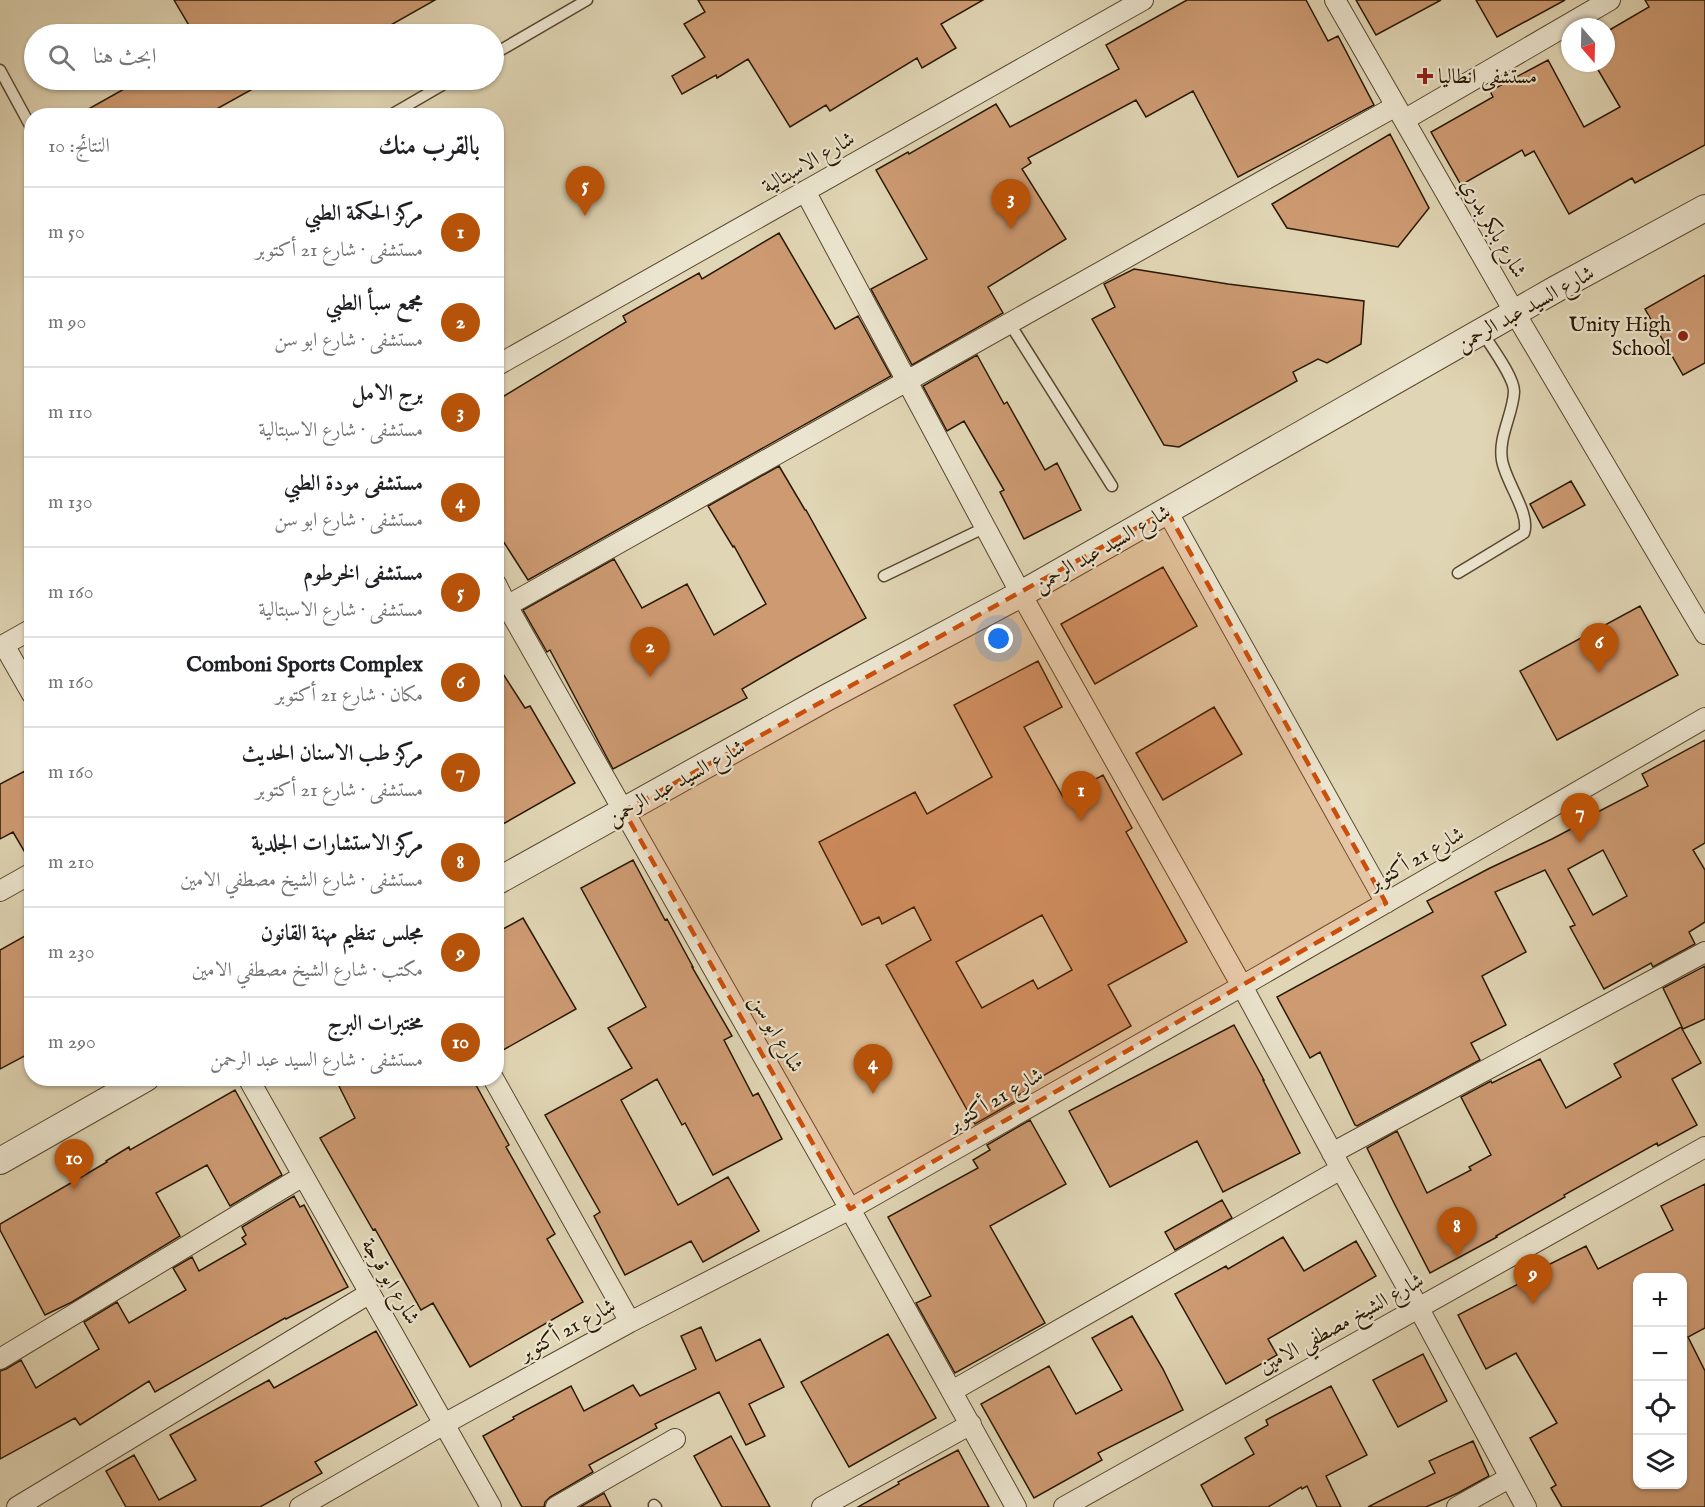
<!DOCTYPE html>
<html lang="ar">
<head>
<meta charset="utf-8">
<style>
	:root { --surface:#fff; --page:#f2f2f2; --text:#202124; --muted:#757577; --line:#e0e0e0; --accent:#b45309 }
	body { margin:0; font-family:"IM FELL English",Amiri,serif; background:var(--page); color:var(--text); direction:rtl }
	.controls { position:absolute; right:18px; bottom:18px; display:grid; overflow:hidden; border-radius:12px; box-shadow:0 2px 4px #0004 }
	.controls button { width:54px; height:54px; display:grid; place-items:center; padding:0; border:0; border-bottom:2px solid var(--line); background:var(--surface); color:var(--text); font:30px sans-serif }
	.compass { position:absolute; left:1561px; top:18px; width:54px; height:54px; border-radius:50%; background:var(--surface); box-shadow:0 2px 4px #0004; rotate:160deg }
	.you { position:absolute; left:999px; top:639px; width:21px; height:21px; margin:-15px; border:4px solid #fff; border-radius:50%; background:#1a73e8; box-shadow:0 0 0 9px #1a73e833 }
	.badge { display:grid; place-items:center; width:39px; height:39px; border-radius:50%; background:var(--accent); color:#fff; font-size:20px; font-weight:700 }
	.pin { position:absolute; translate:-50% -50px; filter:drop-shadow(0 2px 3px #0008) }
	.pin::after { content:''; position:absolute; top:32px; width:21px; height:18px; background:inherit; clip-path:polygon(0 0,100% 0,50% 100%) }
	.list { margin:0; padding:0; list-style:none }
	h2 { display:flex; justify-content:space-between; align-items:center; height:78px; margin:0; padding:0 24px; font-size:26px }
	h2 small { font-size:20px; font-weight:400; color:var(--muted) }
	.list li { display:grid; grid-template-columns:39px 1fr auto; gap:18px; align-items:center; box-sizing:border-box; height:90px; padding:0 24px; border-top:2px solid var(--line) }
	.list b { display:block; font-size:22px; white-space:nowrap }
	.list p { margin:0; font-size:20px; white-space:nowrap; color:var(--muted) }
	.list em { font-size:20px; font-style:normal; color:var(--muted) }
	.icon { flex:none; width:33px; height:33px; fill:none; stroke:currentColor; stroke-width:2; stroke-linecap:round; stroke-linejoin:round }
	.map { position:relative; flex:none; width:1705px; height:1507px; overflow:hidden; direction:ltr }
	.search { position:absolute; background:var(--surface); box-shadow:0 2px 4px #0004; left:24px; top:24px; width:480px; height:66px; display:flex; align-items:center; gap:15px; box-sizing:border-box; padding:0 21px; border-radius:33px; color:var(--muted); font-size:22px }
	.panel { position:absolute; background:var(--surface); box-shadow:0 2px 4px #0004; left:24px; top:108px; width:480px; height:978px; border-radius:24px; direction:rtl }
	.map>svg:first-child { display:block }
	.building { fill:#cd9a72; stroke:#291802; stroke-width:1.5; fill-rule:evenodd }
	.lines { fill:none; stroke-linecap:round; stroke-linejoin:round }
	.service-casing { stroke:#57472e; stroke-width:13 }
	.minor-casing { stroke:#57472e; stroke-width:22 }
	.tertiary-casing { stroke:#57472e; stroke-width:28 }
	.service { stroke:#ebe4ce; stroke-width:10 }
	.minor { stroke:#ebe4ce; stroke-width:20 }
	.tertiary { stroke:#ebe4ce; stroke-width:26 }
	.marked { fill:#cb4f0a; fill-opacity:0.2; stroke:#cb4f0a; stroke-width:4.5; stroke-dasharray:12 8; stroke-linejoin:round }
	.poi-dot { fill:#8f2418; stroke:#ebe4ce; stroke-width:2 }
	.labels { text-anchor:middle; stroke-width:4.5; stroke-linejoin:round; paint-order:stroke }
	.poi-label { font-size:21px; fill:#291802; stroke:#ebe4ce; text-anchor:start }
	.street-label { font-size:21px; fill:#291802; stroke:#ebe4ce }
</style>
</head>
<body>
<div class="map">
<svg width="1705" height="1507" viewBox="0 0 1705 1507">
	<rect width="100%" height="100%" fill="#e0d5b4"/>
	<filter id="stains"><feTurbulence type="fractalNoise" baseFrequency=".00333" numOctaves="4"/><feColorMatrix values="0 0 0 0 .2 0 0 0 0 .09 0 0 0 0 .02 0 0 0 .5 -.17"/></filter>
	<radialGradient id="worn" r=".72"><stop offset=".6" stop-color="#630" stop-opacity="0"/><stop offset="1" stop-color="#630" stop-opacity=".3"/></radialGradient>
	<!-- building -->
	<path class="building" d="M174,0H435L375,34H194Z
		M698,0H983L941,24L956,48L922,68L917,58L830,111L826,105L790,127L748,59L717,78L716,75L682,94L672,76L705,57L684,24L705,12Z
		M1187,0H1306L1328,41L1338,36L1374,105L1238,177L1193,91L1146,117L1136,100L1028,158L1031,163L1022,169L1066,239L988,287L1003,313L912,365L871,289L927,259L876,170L908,152L909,154L996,104L1010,127L1119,69L1106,45Z
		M1356,0H1441L1376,35Z
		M1476,0H1565L1497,37Z
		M1645,0H1705V145L1635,183L1632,178L1569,214L1534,151L1525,156L1522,150L1461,185L1431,132L1493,97L1490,91L1548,60L1584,127L1620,107L1594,63H1606V32L1649,7Z
		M140,80H269L204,116H76Z
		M1390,134L1429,208L1398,247L1287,228L1272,204Z
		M779,233L835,329L858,316L891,376L528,580L496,530V401L626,322L623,316L699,273L702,279Z
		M1134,269L1228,284L1364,301L1361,344L1327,363L1318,359L1293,372L1297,381L1179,447L1164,445L1092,319L1115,307L1104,284Z
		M1705,275V363L1683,375L1645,309Z
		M977,355L1004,404L1007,402L1045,470L1057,463L1081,510L1024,539L1000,492L1004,490L964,421L947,431L923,386Z
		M779,466L805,510H806L866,618L795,658L742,689L747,698L613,769L550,650L547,652L523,610L614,559L642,608L687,584L714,635L766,604L734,546L733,547L708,506Z
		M1571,481L1585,505L1543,528L1530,504Z
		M1163,567L1197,626L1095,684L1061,624Z
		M1640,606L1678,675L1557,740L1520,671Z
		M1038,661L1062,707L1024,727L1063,797L1103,775L1132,828L1126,832L1187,942L1108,985L1131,1026L1025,1086L1027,1090L1017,1096L1019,1099L975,1124L886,965L931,940L914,907L882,924L879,917L862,925L819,842L915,792L927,814L992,777L954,705ZM1042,915L1072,970L1038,989L1033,980L982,1008L956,962Z
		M496,663L525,708L530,706L575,783L503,824L496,813Z
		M1214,707L1242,754L1163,800L1136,753Z
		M1705,740V843L1693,850L1705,870V922L1689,932L1695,944L1653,967L1651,963L1604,989L1570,927L1575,925L1545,870L1495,892L1526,952L1482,976L1506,1025L1471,1043L1480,1060L1357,1126L1355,1125L1320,1052L1310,1058L1277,997L1433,912L1427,901L1490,868L1552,839L1588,820L1586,818L1648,786L1642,774ZM1603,850L1627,896L1593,915L1568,869Z
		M25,771L32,784V861H30L13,832L0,839V784Z
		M633,860L665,920L667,919L693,967H692L732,1036L724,1040L753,1096L758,1093L782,1139L713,1175L685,1123L682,1125L657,1079L621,1100L678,1205L728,1177L759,1231L703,1262L691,1241L625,1275L594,1216L600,1212L545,1115L632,1068L608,1028L646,1007L581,888Z
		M523,918L576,1009L496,1054V933Z
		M32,932V1052L0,1069V950Z
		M1705,966V1019L1683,1029L1663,988Z
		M1234,1025L1264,1080H1263L1300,1153L1223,1192L1197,1141L1110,1187L1069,1111Z
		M1681,1027L1701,1063L1672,1079L1697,1125L1658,1146L1657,1143L1564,1195L1565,1197L1496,1236L1497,1237L1430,1273L1394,1203L1367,1148L1397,1131L1427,1193L1471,1170L1469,1167L1491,1155L1461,1097L1491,1081L1492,1083L1540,1059L1566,1108L1621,1077L1614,1064Z
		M335,1078H472L509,1145L506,1147L555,1234L547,1239L583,1302L470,1367L433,1303L421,1310L375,1229L373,1230L320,1138L355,1118Z
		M235,1090L282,1175L230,1206L207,1165L156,1193L180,1236L72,1302L45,1315L0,1230V1224L107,1162L106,1161L129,1147L130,1150Z
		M1030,1120L1066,1184L990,1226L1045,1323L955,1373L916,1303L931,1296L888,1217L978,1168L973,1160L990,1150L987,1145Z
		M1705,1184V1328L1688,1337L1705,1371V1507H1562L1551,1488L1556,1485L1530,1438L1557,1423L1516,1353L1486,1369L1458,1315L1528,1279L1526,1276L1586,1246L1598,1269L1673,1230L1661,1206ZM1638,1278H1683V1485H1638Z
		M294,1196L300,1207L304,1205L348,1287L286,1319L285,1318L155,1392L149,1381L80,1425L75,1418L0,1459V1371L6,1369L21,1360L36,1388L99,1349L84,1322L117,1302L129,1323L186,1290L173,1268L192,1257L199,1271L246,1244L242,1238L246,1235L242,1227Z
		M1222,1200L1232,1218L1175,1250L1165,1232Z
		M1283,1237L1304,1271L1356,1241L1376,1276L1268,1339L1277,1355L1226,1384L1175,1294L1226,1266L1228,1269Z
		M1132,1316L1163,1369L1183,1410L1098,1453L1102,1460L1034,1498L981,1404L1049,1366L1076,1414L1122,1390L1092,1338Z
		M701,1327L716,1361L760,1339L784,1387L749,1404L765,1436L746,1445L719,1392L655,1424L657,1428L589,1465L593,1472L550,1497L545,1502L544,1507H522L483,1436L514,1419L513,1417L571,1386L584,1411L633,1385L640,1396L696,1369L681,1336Z
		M376,1331L417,1405L315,1462L322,1473L260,1507H126L106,1471L134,1455L159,1500L196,1480L170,1435L269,1380L274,1388Z
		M888,1334L936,1418L849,1467L801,1382Z
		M1423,1354L1447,1401L1398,1427L1373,1380Z
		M1331,1386L1367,1455L1326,1476L1341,1507H1317L1307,1486L1302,1489L1301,1487L1268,1507H1213L1201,1485L1254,1454L1245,1438L1268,1425L1266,1420Z
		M731,1436L770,1507H722L694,1456Z
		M1473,1441L1489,1476L1458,1493L1426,1507H1368L1435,1473L1429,1461Z
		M958,1450L989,1507H858L899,1484L898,1482Z
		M604,1493L611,1507H580Z"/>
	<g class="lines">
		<!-- service casing -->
		<g class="service-casing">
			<path id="service" d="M494,54L587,0
				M0,70L32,129
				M389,116L451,80
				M1010,324L1112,486
				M1458,573L1524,533C1531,514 1505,481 1502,460C1498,437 1513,414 1514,392C1515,378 1490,345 1482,332
				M884,576L986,527
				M654,1505L656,1507"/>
		</g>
		<!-- minor casing -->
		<g class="minor-casing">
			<path id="minor" d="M1335,0L1515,313L1705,634
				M1404,120L1610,0
				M805,191L1021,594L1242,986L1341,1169L1418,1307L1526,1507
				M496,366L1143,0
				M1167,511L1386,903
				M496,584L507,606L850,1209L1016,1507
				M496,612L1396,106
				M4,645L32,694
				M0,647L32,629
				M0,891L32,873
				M248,1078L491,1507
				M493,1078L630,1322
				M1332,1153L1705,952
				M0,1359L303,1176
				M952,1391L1341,1169
				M17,1507L370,1293
				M300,1507L444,1424L630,1322L850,1209L1242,986L1705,718
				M556,1507L675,1439
				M822,1507L971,1424
				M1064,1507L1705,1147
				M1457,1507L1509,1478"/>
		</g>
		<!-- tertiary casing -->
		<g class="tertiary-casing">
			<path id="tertiary" d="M496,882L826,698L1021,594L1556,289L1705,208
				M0,1161L146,1078"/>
		</g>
		<!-- service -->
		<use href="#service" class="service"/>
		<!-- minor -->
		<use href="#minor" class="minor"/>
		<!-- tertiary -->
		<use href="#tertiary" class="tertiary"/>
	</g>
	<!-- marked area -->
	<path class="marked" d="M1167,511L1386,903L850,1209L624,811Z"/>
	<!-- markers -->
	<g class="poi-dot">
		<path d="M1422 67h6v6h6v6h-6v6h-6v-6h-6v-6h6z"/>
		<circle cx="1683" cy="336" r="6"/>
	</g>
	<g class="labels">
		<!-- poi labels -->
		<g class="poi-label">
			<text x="1438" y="83">مستشفى انطاليا</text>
			<text x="1671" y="331" text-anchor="end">Unity High<tspan x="1671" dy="24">School</tspan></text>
		</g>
		<!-- street labels -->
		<g class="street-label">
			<text transform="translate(808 162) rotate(-30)" y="7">شارع الاسبتالية</text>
			<text transform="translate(1494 228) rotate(60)" y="7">شارع بابكر بدري</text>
			<text transform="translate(1525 308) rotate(-29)" y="7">شارع السيد عبد الرحمن</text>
			<text transform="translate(1102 548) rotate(-30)" y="7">شارع السيد عبد الرحمن</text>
			<text transform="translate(676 782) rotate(-29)" y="7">شارع السيد عبد الرحمن</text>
			<text transform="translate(1416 858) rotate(-30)" y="7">شارع 21 أكتوبر</text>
			<text transform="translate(777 1033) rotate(60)" y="7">شارع ابو سن</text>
			<text transform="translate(995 1099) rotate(-30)" y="7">شارع 21 أكتوبر</text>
			<text transform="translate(391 1281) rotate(60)" y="7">شارع ابو قرجة</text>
			<text transform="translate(1341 1323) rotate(-29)" y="7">شارع الشيخ مصطفي الامين</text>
			<text transform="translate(567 1329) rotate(-29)" y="7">شارع 21 أكتوبر</text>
		</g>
	</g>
	<rect width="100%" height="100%" filter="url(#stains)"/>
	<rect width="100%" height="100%" fill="url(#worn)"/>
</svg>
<div class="controls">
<button>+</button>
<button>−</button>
<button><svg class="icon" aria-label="locate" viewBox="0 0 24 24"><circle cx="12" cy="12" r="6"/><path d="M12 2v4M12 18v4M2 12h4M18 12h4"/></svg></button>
<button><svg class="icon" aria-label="layers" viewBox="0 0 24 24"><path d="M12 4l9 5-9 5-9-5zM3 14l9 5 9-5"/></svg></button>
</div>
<svg class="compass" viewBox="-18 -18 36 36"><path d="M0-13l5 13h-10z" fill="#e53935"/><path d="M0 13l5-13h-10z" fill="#757577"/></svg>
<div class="you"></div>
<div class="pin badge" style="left:1081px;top:821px">1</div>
<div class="pin badge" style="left:650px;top:677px">2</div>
<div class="pin badge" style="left:1011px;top:229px">3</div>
<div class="pin badge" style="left:873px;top:1094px">4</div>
<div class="pin badge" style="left:585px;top:216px">5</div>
<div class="pin badge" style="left:1599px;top:673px">6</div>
<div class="pin badge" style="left:1580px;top:843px">7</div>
<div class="pin badge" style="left:1457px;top:1257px">8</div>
<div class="pin badge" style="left:1533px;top:1304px">9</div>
<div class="pin badge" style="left:74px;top:1189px">10</div>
<div class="search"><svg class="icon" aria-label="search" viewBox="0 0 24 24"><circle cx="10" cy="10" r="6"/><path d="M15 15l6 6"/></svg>ابحث هنا</div>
<section class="panel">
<h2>بالقرب منك<small>النتائج: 10</small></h2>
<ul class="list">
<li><span class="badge">1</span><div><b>مركز الحكمة الطبي</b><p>مستشفى · شارع 21 أكتوبر</p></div><em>50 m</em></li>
<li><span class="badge">2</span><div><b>مجمع سبأ الطبي</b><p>مستشفى · شارع ابو سن</p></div><em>90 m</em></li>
<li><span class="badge">3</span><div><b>برج الامل</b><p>مستشفى · شارع الاسبتالية</p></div><em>110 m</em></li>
<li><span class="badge">4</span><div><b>مستشفى مودة الطبي</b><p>مستشفى · شارع ابو سن</p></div><em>130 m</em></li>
<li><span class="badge">5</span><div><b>مستشفى الخرطوم</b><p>مستشفى · شارع الاسبتالية</p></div><em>160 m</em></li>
<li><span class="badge">6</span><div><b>Comboni Sports Complex</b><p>مكان · شارع 21 أكتوبر</p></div><em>160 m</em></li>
<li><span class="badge">7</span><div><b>مركز طب الاسنان الحديث</b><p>مستشفى · شارع 21 أكتوبر</p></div><em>160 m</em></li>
<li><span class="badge">8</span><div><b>مركز الاستشارات الجلدية</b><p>مستشفى · شارع الشيخ مصطفي الامين</p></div><em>210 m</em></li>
<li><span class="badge">9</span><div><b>مجلس تنظيم مهنة القانون</b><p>مكتب · شارع الشيخ مصطفي الامين</p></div><em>230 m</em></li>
<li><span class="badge">10</span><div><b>مختبرات البرج</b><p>مستشفى · شارع السيد عبد الرحمن</p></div><em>290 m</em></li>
</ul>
</section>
</div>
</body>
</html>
